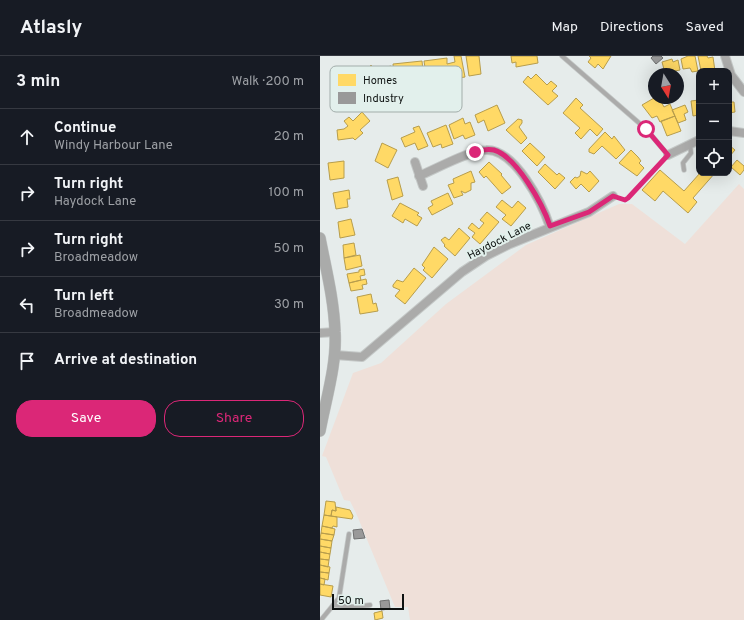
<!DOCTYPE html>
<html lang="en">
<head>
<meta charset="utf-8">
<style>
	:root { --surface:#171b24; --page:#242831; --text:#f1f3f6; --muted:#9ea1a6; --line:#363941; --accent:#db2777 }
	body { margin:0; font-family:Overpass,sans-serif; background:var(--page); color:var(--text) }
	.controls { position:absolute; right:12px; top:12px; display:grid; overflow:hidden; border-radius:8px; box-shadow:0 4px 16px #0002 }
	.controls button { width:36px; height:36px; display:grid; place-items:center; padding:0; border:0; border-bottom:1px solid var(--line); background:var(--surface); color:var(--text); font:20px sans-serif }
	.compass { position:absolute; left:328px; top:12px; width:36px; height:36px; border-radius:50%; background:var(--surface); box-shadow:0 4px 16px #0002; rotate:169deg }
	.scale { position:absolute; left:12px; bottom:10px; width:72px; box-sizing:border-box; padding-left:4px; border:2px solid #0e1211; border-top:0; font-size:11px; line-height:14px; white-space:nowrap; color:#0e1211; -webkit-text-stroke:3px #e2f0ec; paint-order:stroke }
	.stop { position:absolute; width:12px; height:12px; margin:-9px; border:3px solid #db2777; border-radius:50%; background:#fff }
	.stop.end { background:#db2777; border-color:#fff; box-shadow:0 1px 4px #0008 }
	.list { margin:0; padding:0; list-style:none }
	h2 { display:flex; justify-content:space-between; align-items:center; height:52px; margin:0; padding:0 16px; font-size:17px }
	h2 small { font-size:13px; font-weight:400; color:var(--muted) }
	.list li { display:grid; grid-template-columns:26px 1fr auto; gap:12px; align-items:center; box-sizing:border-box; height:56px; padding:0 16px; border-top:1px solid var(--line) }
	.list b { display:block; font-size:15px; white-space:nowrap }
	.list p { margin:0; font-size:13px; white-space:nowrap; color:var(--muted) }
	.list em { font-size:13px; font-style:normal; color:var(--muted) }
	.actions { display:flex; gap:8px; padding:12px 16px }
	.actions a { flex:1; padding:9px 0; border:1px solid var(--accent); border-radius:16px; text-align:center; font-size:14px; color:var(--accent) }
	.actions .main { background:var(--accent); color:#fff }
	.icon { flex:none; width:22px; height:22px; fill:none; stroke:currentColor; stroke-width:2; stroke-linecap:round; stroke-linejoin:round }
	.map { position:relative; flex:none; width:424px; height:564px; overflow:hidden }
	header { display:flex; align-items:center; gap:24px; box-sizing:border-box; height:56px; padding:0 20px; background:var(--surface); border-bottom:1px solid var(--line) }
	header strong { font-size:19px }
	nav { display:flex; gap:22px; margin-inline-start:auto; font-size:14px }
	main { display:flex }
	aside { flex:1; background:var(--surface) }
	.map>svg:first-child { display:block }
	.green { fill:#efe0d9 }
	.homes { fill:#ffd966; stroke:#b79d4c }
	.industry { fill:#999; stroke:#6f7070 }
	.lines { fill:none; stroke-linecap:round; stroke-linejoin:round }
	.lane-casing { stroke:#c4c8c7; stroke-width:5.5 }
	.street-casing { stroke:#c4c8c7; stroke-width:10 }
	.secondary-casing { stroke:#c4c8c7; stroke-width:12 }
	.path { stroke:#aaabaa; stroke-width:1.5; stroke-dasharray:1 3; stroke-linecap:butt }
	.lane { stroke:#ababaa; stroke-width:4 }
	.street { stroke:#ababaa; stroke-width:8 }
	.secondary { stroke:#aaabaa; stroke-width:11 }
	.route { stroke:#db2777; stroke-width:5 }
	.labels { text-anchor:middle; stroke-width:4; stroke-linejoin:round; paint-order:stroke }
	.street-label { font-size:11px; fill:#0e1211; stroke:#e2f0ec }
	.key { fill:#e2f0ec; stroke:#a2adaa; stroke-width:1 }
	.key-label { font-size:11px; fill:#0e1211 }
</style>
</head>
<body>
<header>
<strong>Atlasly</strong>
<nav><a>Map</a><a>Directions</a><a>Saved</a></nav>
</header>
<main>
<aside>
<h2>3 min<small>Walk · 200 m</small></h2>
<ul class="list">
<li><svg class="icon" aria-label="ahead" viewBox="0 0 24 24"><path d="M12 20V5M6 11l6-6 6 6"/></svg><div><b>Continue</b><p>Windy Harbour Lane</p></div><em>20 m</em></li>
<li><svg class="icon" aria-label="right" viewBox="0 0 24 24"><path d="M7 20v-9h11M14 6l5 5-5 5"/></svg><div><b>Turn right</b><p>Haydock Lane</p></div><em>100 m</em></li>
<li><svg class="icon" aria-label="right" viewBox="0 0 24 24"><path d="M7 20v-9h11M14 6l5 5-5 5"/></svg><div><b>Turn right</b><p>Broadmeadow</p></div><em>50 m</em></li>
<li><svg class="icon" aria-label="left" viewBox="0 0 24 24"><path d="M17 20v-9H6M10 6l-5 5 5 5"/></svg><div><b>Turn left</b><p>Broadmeadow</p></div><em>30 m</em></li>
<li><svg class="icon" aria-label="arrive" viewBox="0 0 24 24"><path d="M6 21V4h12l-3 4 3 4H6"/></svg><div><b>Arrive at destination</b></div></li>
</ul>
<div class="actions"><a class="main">Save</a><a>Share</a></div>
</aside>
<div class="map">
<svg width="424" height="564" viewBox="0 0 424 564">
	<rect width="100%" height="100%" fill="#e6eceb"/>
	<!-- green -->
	<path class="green" d="M419,128L424,133V564H90L88,551H75L36,457L30,445L24,444L6,401L2,400L33,317L61,307L126,248L206,189L299,148H312L365,188Z"/>
	<!-- homes -->
	<path class="homes" d="M134,0H141L145,21L113,26L112,17L106,18L104,5L127,2V8L135,6Z
		M146,0H159L161,18L149,20Z
		M191,0H217L218,7L196,11V6L192,7Z
		M269,0H291L283,13L278,8L275,12L268,6L271,2Z
		M368,0H375L378,15L372,16L370,12L363,13L361,3Z
		M378,0H387L388,2L393,1L395,15H381Z
		M352,3L353,6L358,4L360,14L345,17L342,6Z
		M102,5L104,25L99,26L98,14L74,17L73,8Z
		M51,9L60,18L64,14L63,12L71,10L73,22L66,24L65,20L61,25L58,22L42,42L41,40L37,44L28,37L27,33Z
		M216,18L227,29L231,25L237,30L232,35L238,40L228,49L203,26L208,20L211,23Z
		M256,42L263,49L260,52L283,73L277,80L270,73L261,83L255,77L260,72L243,57Z
		M334,42H339L344,51L350,48L355,60L340,66L337,60L332,62L322,49Z
		M379,44V59L373,60L371,45Z
		M409,46H414L415,56L409,57Z
		M177,49L185,67L168,75L164,64L158,67L155,59Z
		M365,49L368,56L364,58L366,64L358,67L352,54Z
		M42,56L50,65L40,74L43,77L35,84L33,82L18,84L17,74L24,73L28,70L24,65L29,61L33,65Z
		M355,60L361,75L347,80L341,65Z
		M143,62L145,68L150,66L155,79L145,83L143,79L134,83L129,69Z
		M198,63L202,64V67L199,71L207,82L201,88L186,74Z
		M126,69L133,88L122,92L121,88L113,91L107,77Z
		M99,70L108,90L98,94L95,87L85,91L81,82L95,76L93,72Z
		M285,76L292,83L294,80L305,94L296,103L282,90L274,98L269,96V93Z
		M62,87L77,94L68,112L55,105Z
		M210,87L225,101L217,110L202,95Z
		M409,89L415,94L409,101Z
		M311,94L318,101L321,105L319,107L324,112L317,120L299,107Z
		M417,104L424,110V114L420,119L411,111Z
		M24,105V122L10,124L8,107Z
		M169,106L182,118L181,119L191,131L182,138L166,120L164,122L159,116Z
		M225,108L237,119L239,117L245,122L235,133L218,116Z
		M340,114L364,135L380,117H395L373,142L377,146L368,157L343,135L335,145L322,134Z
		M151,115L155,126L151,127V134L145,137L141,135L143,139L134,142L128,129L134,127L133,123Z
		M261,115L267,118L270,115L279,125L269,136L261,128L256,133L250,126L255,121L257,122L260,120Z
		M78,121L83,140L72,144L67,124Z
		M29,134L30,143H27L28,151L16,153L13,137Z
		M128,137L133,148L112,159L108,152L113,149L111,145Z
		M182,144L192,152L198,145L206,152L191,170L182,163L186,159L176,151Z
		M80,147L99,157L97,159L102,162L97,170L85,163L83,167L72,160Z
		M167,156L179,166L160,188L152,181L155,177L148,172L152,167L159,173L164,167L160,164Z
		M31,163L35,179L20,182L18,166Z
		M139,172L150,182L135,200L124,190L125,189L121,184L125,181L129,184Z
		M34,187L36,199L24,202L23,189Z
		M114,191L128,203L112,222L103,214L105,212L102,209Z
		M40,199L42,210L26,214L24,202Z
		M94,212L106,222L85,248L75,240L80,234L73,231V229L77,224L83,226Z
		M44,213L45,219L40,220L41,224L29,227L27,218L39,216V214Z
		M46,223L47,228L42,229L43,233L31,235L29,227Z
		M51,238L53,248L56,247L58,255L40,258L37,241Z
		M6,445L15,446L16,455L12,454L11,460L4,459Z
		M16,451L30,454L33,460L32,463L11,460L12,454L16,455Z
		M4,459L17,461V471L13,470L12,472L2,470Z
		M2,470L15,473L14,479L1,477Z
		M1,477L14,479L12,485L0,483Z
		M0,483L12,485L11,492L0,490Z
		M0,490L11,492L10,498L0,496Z
		M0,496L10,498L9,504L0,503Z
		M0,503L9,504L8,511L0,509Z
		M0,509L10,511L9,517L0,516Z
		M0,516L9,517L8,524L0,522Z
		M0,522L5,523L4,529L0,528Z
		M0,528L13,530L11,541L0,539Z
		M62,555L63,562L55,564L54,557Z"/>
	<!-- industry -->
	<path class="industry" d="M333,0H341L343,2L336,8L331,2Z
		M42,473L45,482L34,483L33,474Z
		M69,544L70,553L61,554L60,545Z"/>
	<g class="lines">
		<!-- lane casing -->
		<g class="lane-casing">
			<path id="lane" d="M242,0L326,73L348,99
				M364,114L363,107L371,97L370,89
				M13,549L35,551L50,549
				M1,564L19,542L29,478"/>
		</g>
		<!-- street casing -->
		<g class="street-casing">
			<path id="street" d="M405,0L411,19L424,36
				M409,75L424,77
				M348,99L379,84
				M95,106L103,130
				M99,120C116,113 150,94 166,94C195,93 222,147 230,171
				M0,277L15,276
				M15,299L42,301L142,216L166,200L190,188L269,156L293,140"/>
		</g>
		<!-- secondary casing -->
		<g class="secondary-casing">
			<path id="secondary" d="M0,182C6,213 14,244 15,276C17,308 6,343 0,375"/>
		</g>
		<!-- path -->
		<path class="path" d="M301,142H308L343,105"/>
		<!-- lane -->
		<use href="#lane" class="lane"/>
		<!-- street -->
		<use href="#street" class="street"/>
		<!-- secondary -->
		<use href="#secondary" class="secondary"/>
	</g>
	<g class="lines">
		<!-- route -->
		<path class="route" d="M155,96C161,94 168,93 174,94C197,101 223,149 230,170L269,156L293,140L305,144L308,142L348,99L326,73"/>
	</g>
	<g class="labels">
		<!-- street labels -->
		<g class="street-label">
			<text transform="translate(179 184) rotate(-27)" y="4">Haydock Lane</text>
		</g>
	</g>
	<!-- legend -->
	<rect x="10" y="10" width="132" height="46" rx="6" class="key"/>
	<rect x="18" y="18" width="18" height="12" fill="#ffd966"/>
	<rect x="18" y="36" width="18" height="12" fill="#999"/>
	<g class="key-label">
		<text x="43" y="28">Homes</text>
		<text x="43" y="46">Industry</text>
	</g>
</svg>
<div class="controls">
<button>+</button>
<button>−</button>
<button><svg class="icon" aria-label="locate" viewBox="0 0 24 24"><circle cx="12" cy="12" r="6"/><path d="M12 2v4M12 18v4M2 12h4M18 12h4"/></svg></button>
</div>
<svg class="compass" viewBox="-18 -18 36 36"><path d="M0-13l5 13h-10z" fill="#e53935"/><path d="M0 13l5-13h-10z" fill="#9ea1a6"/></svg>
<div class="scale">50 m</div>
<div class="stop" style="left:326px;top:73px"></div>
<div class="stop end" style="left:155px;top:96px"></div>
</div>
</main>
</body>
</html>
